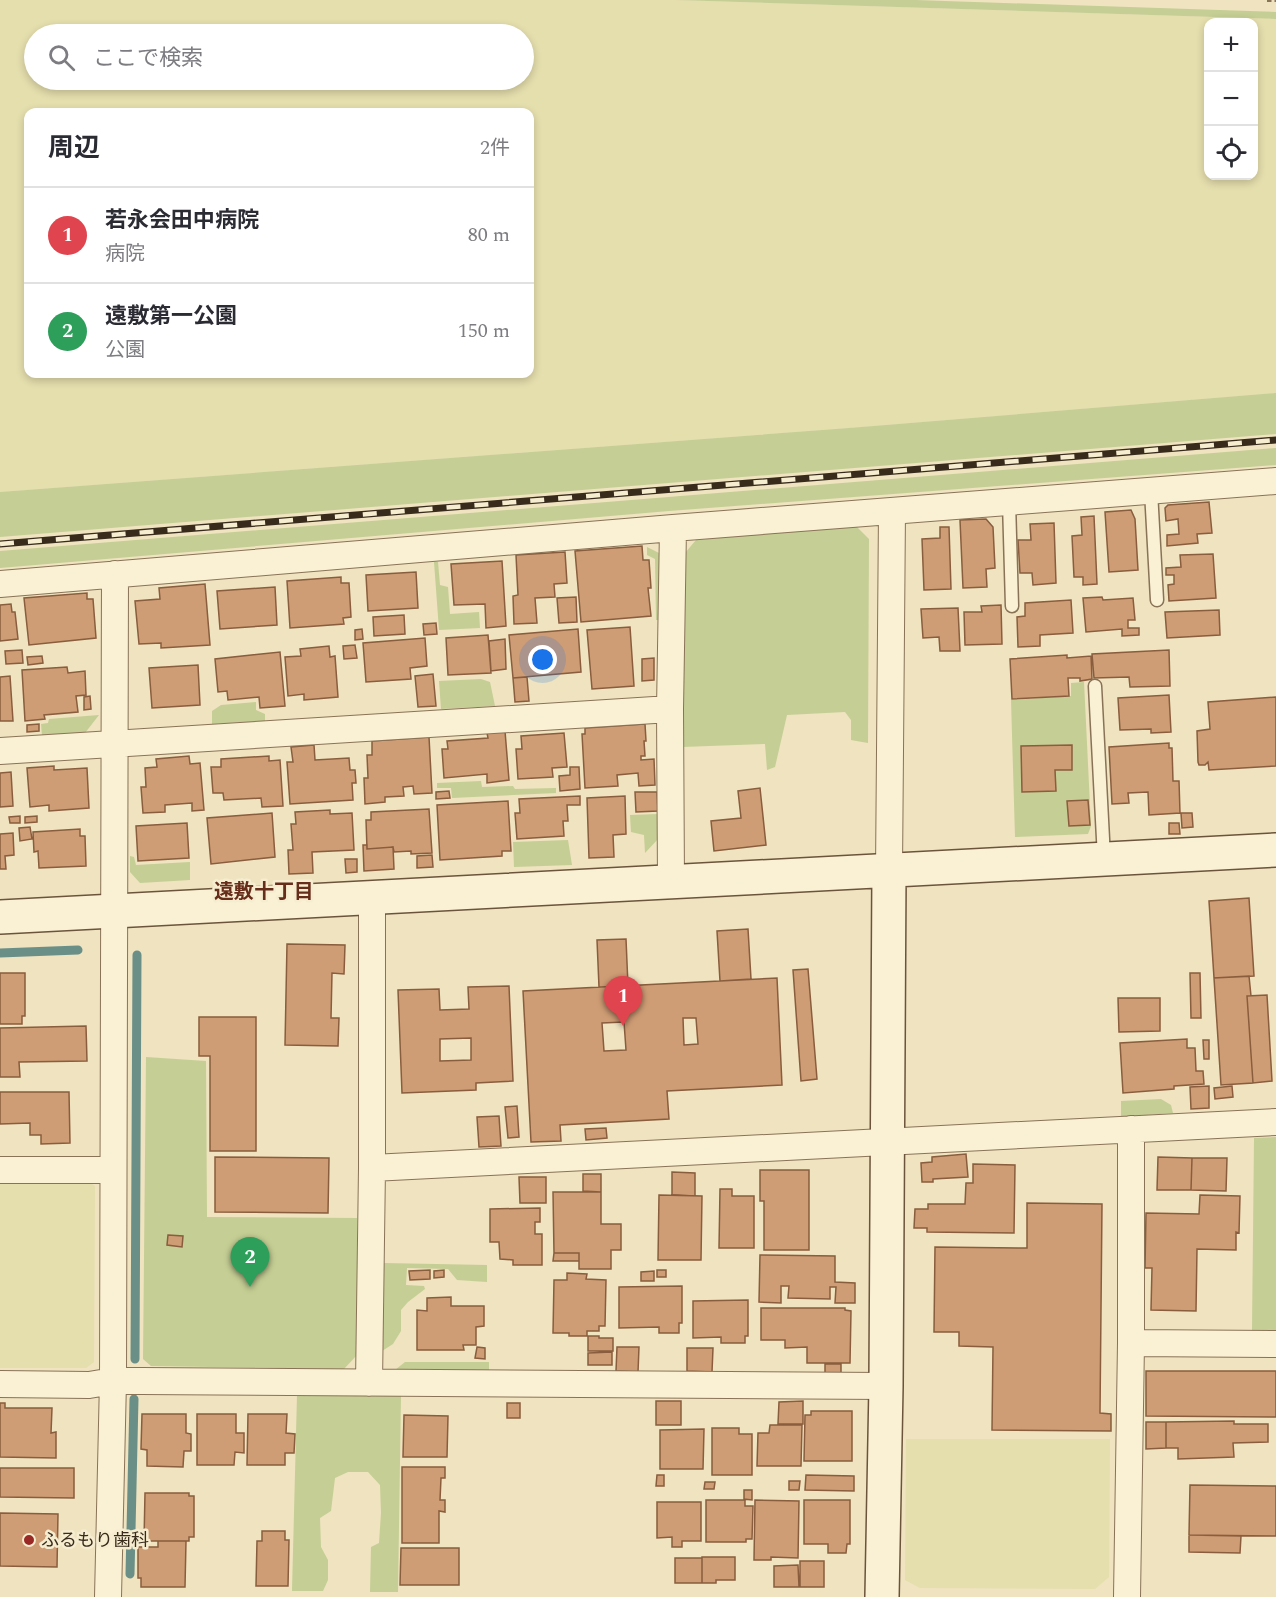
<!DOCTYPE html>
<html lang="ja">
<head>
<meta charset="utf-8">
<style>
	:root { --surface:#fff; --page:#f2f2f3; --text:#2b2b33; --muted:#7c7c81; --line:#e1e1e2; --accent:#b45309 }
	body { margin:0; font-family:Spectral,"Noto Sans JP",serif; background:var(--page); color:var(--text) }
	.controls { position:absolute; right:18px; top:18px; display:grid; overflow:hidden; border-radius:12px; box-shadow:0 3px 9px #0003 }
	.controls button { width:54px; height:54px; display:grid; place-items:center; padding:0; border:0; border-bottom:2px solid var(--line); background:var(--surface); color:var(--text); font:30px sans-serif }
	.you { position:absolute; left:543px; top:660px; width:21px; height:21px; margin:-15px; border:4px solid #fff; border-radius:50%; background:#1a73e8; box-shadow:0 0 0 9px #1a73e833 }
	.badge { display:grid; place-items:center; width:39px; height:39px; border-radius:50%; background:var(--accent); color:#fff; font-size:20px; font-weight:700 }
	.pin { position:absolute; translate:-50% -50px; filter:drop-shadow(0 2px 3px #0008) }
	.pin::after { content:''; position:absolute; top:32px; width:21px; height:18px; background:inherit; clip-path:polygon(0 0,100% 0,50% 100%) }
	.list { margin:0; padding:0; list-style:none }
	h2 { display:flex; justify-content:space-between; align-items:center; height:78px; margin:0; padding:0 24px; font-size:26px }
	h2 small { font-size:20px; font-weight:400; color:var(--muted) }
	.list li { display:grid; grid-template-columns:39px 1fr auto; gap:18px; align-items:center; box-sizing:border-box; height:96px; padding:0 24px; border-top:2px solid var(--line) }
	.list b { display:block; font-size:22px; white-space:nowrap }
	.list p { margin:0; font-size:20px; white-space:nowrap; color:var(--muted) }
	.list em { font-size:20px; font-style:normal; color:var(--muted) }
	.icon { flex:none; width:33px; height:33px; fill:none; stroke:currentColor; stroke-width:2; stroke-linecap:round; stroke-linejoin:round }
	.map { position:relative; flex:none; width:1276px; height:1597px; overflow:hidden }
	.search { position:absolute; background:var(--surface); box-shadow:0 3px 9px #0003; left:24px; top:24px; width:510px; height:66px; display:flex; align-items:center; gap:15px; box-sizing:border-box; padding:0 21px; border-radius:33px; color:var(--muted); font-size:22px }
	.panel { position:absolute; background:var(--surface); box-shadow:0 3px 9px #0003; left:24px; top:108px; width:510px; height:270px; border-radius:12px }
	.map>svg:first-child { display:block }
	.farmland { fill:#e5dead; fill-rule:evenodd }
	.green { fill:#c5ce94 }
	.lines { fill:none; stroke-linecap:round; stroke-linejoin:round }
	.stream { stroke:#6a8f87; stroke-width:9 }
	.building { fill:#cf9d75; stroke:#895d3d; stroke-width:1.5; fill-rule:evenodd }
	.lane-casing { stroke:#897357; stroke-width:15 }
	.street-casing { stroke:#897357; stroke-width:28 }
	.secondary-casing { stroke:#6b543b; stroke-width:36 }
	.path { stroke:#897357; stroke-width:4; stroke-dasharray:4.5 3; stroke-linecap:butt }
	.lane { stroke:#faf0d4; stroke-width:12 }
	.street { stroke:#faf0d4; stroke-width:26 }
	.secondary { stroke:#faf0d4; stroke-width:33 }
	.rail-casing { stroke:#382b1c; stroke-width:7 }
	.rail { stroke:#f6edd0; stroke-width:4.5; stroke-dasharray:14; stroke-linecap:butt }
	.poi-dot { fill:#9a2825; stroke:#f6edd0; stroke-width:2 }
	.labels { text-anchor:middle; stroke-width:5; stroke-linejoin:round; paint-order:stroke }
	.poi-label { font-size:18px; fill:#382b1c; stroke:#f6edd0; text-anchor:start }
	.neighbourhood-label { font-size:20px; font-weight:bold; fill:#662d1a; stroke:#f6edd0 }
</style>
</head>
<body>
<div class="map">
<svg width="1276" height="1597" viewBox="0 0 1276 1597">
	<rect width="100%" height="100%" fill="#efe3c0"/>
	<!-- farmland -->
	<path class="farmland" d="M0,0H677L1276,19V393L849,428L0,492ZM1208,22H1254V176H1208ZM34,34H524V80H34ZM28,112H530V374H28Z
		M0,1179L86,1180L95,1186L94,1362L86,1368H0Z
		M906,1439H1110L1109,1577L1095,1589L920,1588L905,1580Z"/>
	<!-- green -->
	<path class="green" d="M677,0H915L1276,12V19Z
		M1276,393V434L0,537V492L849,428Z
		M1276,448V465L669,511L0,568V551Z
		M856,526L869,539L868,743L851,740V720L845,712L787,715L775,767L767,770L765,744L682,747L685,553L696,540Z
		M647,547L663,555L662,620H656L655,559L647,555Z
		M434,562H438L440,585L448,587L450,614L479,612L480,628L439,630Z
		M481,679L490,682L495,706L441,709L439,681Z
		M1084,682L1091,826L1088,834L1015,837L1011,700L1071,696V683Z
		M256,702V710L265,714V721L212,724V711L221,705Z
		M99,715L85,733L42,736L41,724L48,723L49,719Z
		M481,781L482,787L513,786L515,789L556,788V793L452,798L451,788H437V783Z
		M658,814V839L645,853L644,835L631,832L630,815Z
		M568,840L572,865L514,867L513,842Z
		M130,856L134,857L136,865L190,862V880L140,883L130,872Z
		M146,1057L206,1061L207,1217L357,1218V1355L344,1369L151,1366L143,1359Z
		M1161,1099L1171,1105L1173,1113L1121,1117V1101Z
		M1276,1137V1331H1252L1254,1138Z
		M384,1263L487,1265V1282L457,1280L448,1269L407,1268L406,1285L424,1286L425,1289L408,1302L401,1310V1331L393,1344L382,1351Z
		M405,1362H489V1370H395Z
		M297,1395L401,1396L398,1592H370L371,1547L379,1543L381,1513L380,1485L368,1472H348L335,1478L331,1511L320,1518L321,1547L328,1560V1580L323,1591H292Z"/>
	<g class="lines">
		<!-- stream -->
		<path class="stream" d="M0,953L78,950
			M135,1359L137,955
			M130,1574L134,1399"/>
	</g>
	<!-- building -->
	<path class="building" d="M1209,502L1212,533L1197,534L1198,543L1167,546V535L1179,534L1178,519L1166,521L1165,508L1168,505Z
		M1131,510L1135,519L1138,570L1109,572L1105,512Z
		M1094,516L1097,584L1083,585V577H1074L1072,536L1082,535L1081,517Z
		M986,519L993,527L995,568L986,569L987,587L963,588L960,520Z
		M1054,523L1056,583L1033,585L1032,573H1020L1018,540H1031L1030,524Z
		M940,527H949L951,589L924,590L922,539L940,538Z
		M642,546L643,560H649L651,588H648L651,616L581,622L575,551Z
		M565,552L567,583L554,584L555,597L535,598L537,623L514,624L513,596L518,595L516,555Z
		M1213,554L1216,598L1169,601L1168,585L1174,584V575H1166V568L1181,567L1180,555Z
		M502,561L506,626L486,628L485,604L454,605L451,564Z
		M416,572L418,608L368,611L366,575Z
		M341,577V583H349L351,617L343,618L344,624L290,628L287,581Z
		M205,584L210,645L161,648V643L139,644L135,601L160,599L159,588Z
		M275,587L277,625L220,629L217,591Z
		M87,593V599H93L96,638L29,645L24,598Z
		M576,597L577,622L559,623L557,598Z
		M1102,597L1103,600L1133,598L1135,620H1128V628H1139V635L1122,636V629L1086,632L1083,598Z
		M1071,600L1073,633L1040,635V646L1018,647L1017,617L1025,616V603Z
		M11,604L12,612H15L18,639L0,641V605Z
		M1001,605L1002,644L965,645L964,612H982L981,606Z
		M958,608L960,651H940L939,637L923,638L921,609Z
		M1219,610L1220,635L1167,638L1165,612Z
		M404,615L405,634L374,636L373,617Z
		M436,623L437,634L424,635L423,624Z
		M630,627L634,686L592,689L587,630Z
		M362,629L363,639L355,640V630Z
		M578,629L581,672L513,678L509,635Z
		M488,635L491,673L448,675L446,638Z
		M425,638L427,666L410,668L411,679L366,682L363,643Z
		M505,639L506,669L491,671L489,641Z
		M355,645L357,658L344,659L343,646Z
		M329,646L330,657L335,656L338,697L304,700V694L288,696L285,657L301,656L300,649Z
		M22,650L23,663L6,664L5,651Z
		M1169,650L1170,686L1130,687L1129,677L1094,678L1092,654Z
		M280,652L285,706L260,708L259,697L228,700L227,691L218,692L215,659Z
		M1067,655V658L1091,656L1092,679L1080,681V678H1068L1069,696L1012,699L1010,659Z
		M42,656L43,663L28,665L27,657Z
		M654,658V680L642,681V659Z
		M198,665L200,705L152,708L149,668Z
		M67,667L68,673L85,671L86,695L76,696L78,712L44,715L45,719L25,721L22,670Z
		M433,674L436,706L418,707L415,676Z
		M10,676L13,721H0V677Z
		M527,677L529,701L515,702L513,678Z
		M1169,695L1171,732L1151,733V729L1120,730L1118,698Z
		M90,696L91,709L84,710V697Z
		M1276,697V766L1209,770L1208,762L1205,765H1199L1198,762L1197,731L1210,729L1208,702Z
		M39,724V731L27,732V725Z
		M645,724L646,741H644L645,756H641V760L654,759L655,785L639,786L638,773L617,775L618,786L585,788L582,734H585V728Z
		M505,731L509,780L487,783V774L444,778L442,749H448L447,741L488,738L487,733Z
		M564,733L567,767L552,768L553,777L518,779L516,749H522L521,736Z
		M429,737L432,793L414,794L413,786L403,787L404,796L385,797V802L365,804L364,778H368L367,755H372V741Z
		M1169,743V748H1172L1173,781H1179L1180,813L1149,815L1148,792L1128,793L1129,803L1112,804L1109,747Z
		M314,745L315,760L349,758L350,770H355L356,783H352L353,800L290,804L287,762H293L291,747Z
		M1072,745V770H1055L1056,791L1022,792L1021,746Z
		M189,756L190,764L200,763L204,810L192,811V803L165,805V812L143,813L141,787H146L145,768L157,767L156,759Z
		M269,756V761L280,760L283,806L262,807L261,798L224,800L223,793H213L211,767H221V759Z
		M54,766V770L87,768L89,808L49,811V805L30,807L27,768Z
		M570,767H579L580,789L560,791L559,776L570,775Z
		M11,772L13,806L0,807V773Z
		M760,788L766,845L714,851L711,821L741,818L738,791Z
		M449,791L450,798L436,799V792Z
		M635,792H657L658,811L636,812Z
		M580,796V805H567L568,821H563L564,836L517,839L515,813H520L519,799Z
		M625,796L626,834L613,835L614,857L589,858L587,798Z
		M1088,800L1090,825L1069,826L1067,801Z
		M508,801L511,851H502V856L440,860L437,805Z
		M429,809L432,853L411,854V851L394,852L393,847L367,849L366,820H371V812Z
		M330,810V814L352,813L354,850L312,852L313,873L289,874L288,850H293L291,824H296L295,812Z
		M272,813L275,857L211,864L207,818Z
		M1181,813H1192L1193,827L1182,828Z
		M20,816V823H10L9,817Z
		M37,816V822L25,823V817Z
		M187,823L189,858L138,861L136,826Z
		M1169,823H1179L1180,834H1169Z
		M30,827L32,839L20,841L19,828Z
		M80,829V836H85L86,866L39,868L38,851L34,852L33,832Z
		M13,833L14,855L5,856L6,869H0V834Z
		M363,845H367V849L393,847L394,869L364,871Z
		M432,855L433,867L417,868V856Z
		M345,859H357V872L346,873Z
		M1249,898L1254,976L1214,978L1209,901Z
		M748,929L751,979L720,981L717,931Z
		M626,939L628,986L599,987L597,940Z
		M287,944L345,945L344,974L332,973L331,1018H339L338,1046L285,1045Z
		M808,969L817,1079L801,1081L793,970Z
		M0,973H25V1016H22V1024H0Z
		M1190,973H1200L1201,1018H1191Z
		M1249,976L1251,996H1247L1253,1083L1221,1085L1214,978Z
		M777,978L782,1085L667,1091L669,1119L560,1125L561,1141L531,1142L523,991ZM683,1018H696L698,1044L684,1045ZM624,1022L626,1050L604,1051L602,1023Z
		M509,986L513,1081L476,1083V1090L402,1093L398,990L439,989L440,1010L469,1009L468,987ZM471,1038V1060L440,1061V1039Z
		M1267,995L1272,1081L1253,1083L1247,996Z
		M1118,998H1160V1031L1119,1032Z
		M199,1017H256V1151H210V1056H199Z
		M86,1026L87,1061L19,1062L20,1077H0V1028Z
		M1187,1039V1048H1195L1196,1071H1203L1204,1084L1174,1086V1089L1123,1093L1120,1043Z
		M1203,1040H1209V1059H1204Z
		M1209,1086V1108L1191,1109L1190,1087Z
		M1232,1086L1233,1097L1215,1099L1214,1088Z
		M0,1092H69L70,1143L41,1144V1135H30V1123L0,1124Z
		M517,1106L519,1137L508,1138L505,1107Z
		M499,1116L501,1146L479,1147L477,1117Z
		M606,1128L607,1138L586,1140L585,1129Z
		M966,1154L968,1177L933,1179V1182H922L921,1163L932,1162V1157Z
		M215,1157L329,1158L328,1213L215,1212Z
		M1158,1157L1192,1158L1191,1190H1157Z
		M1192,1158H1227L1226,1191L1191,1190Z
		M973,1164L1015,1165L1014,1233L927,1232V1228H914L915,1209H928V1204H965L966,1183H973Z
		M760,1170H809V1250H764V1201H760Z
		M672,1172L695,1173V1196L672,1195Z
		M583,1174H601V1192L583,1191Z
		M519,1177H546V1203H520Z
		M720,1189H732V1196H754V1248H719Z
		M553,1192H601V1224H621V1250H611V1269H579V1253H554Z
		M659,1195L702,1196L701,1260H658Z
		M1200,1195L1240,1196L1239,1233L1236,1232V1250L1197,1249L1196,1311L1151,1310L1152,1268H1145L1146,1213L1199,1214Z
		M1027,1203L1102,1204L1100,1413L1111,1414V1431L992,1430L993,1347L959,1346V1332H934L935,1247L1027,1248Z
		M540,1208V1222H535V1234H542V1265H513V1260L500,1259L499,1242H490V1209Z
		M168,1235L183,1236L182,1247L167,1245Z
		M554,1253H579V1261H553Z
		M760,1255L835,1256V1282L855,1283V1303H835L836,1287H830V1299L788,1298L789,1286H781V1303L759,1302Z
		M430,1270V1279L410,1280L409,1271Z
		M444,1270V1277L434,1278V1271Z
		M657,1270H666V1277H657Z
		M654,1271V1281H641V1272Z
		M567,1273L587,1274L586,1279L606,1280L605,1326H599V1331H587V1336H569V1333H553L554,1280H567Z
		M682,1286V1323H679V1333H659V1327L619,1328V1287Z
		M451,1297V1306H484V1326L476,1327V1345H463L464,1350H417V1310L427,1311V1298Z
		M748,1300V1336H745V1343H721V1337L693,1338V1301Z
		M761,1308H845V1310L851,1311L850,1363H807V1347L785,1348V1340H761Z
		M588,1336H599V1338H613V1351H588Z
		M477,1347L485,1348V1359L475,1358Z
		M617,1347H639L638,1372L616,1371Z
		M687,1348H713L712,1372L687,1371Z
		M612,1352V1365H588V1353Z
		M825,1364H841V1374H825Z
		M1146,1371H1276V1417L1146,1416Z
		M656,1401H681V1425H656Z
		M803,1401V1424H778L779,1402Z
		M0,1403H5V1408H52L51,1433L56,1432V1458L0,1457Z
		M507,1403H520V1418H507Z
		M811,1411H852V1461H804L805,1415H811Z
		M142,1414H186V1433L191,1434V1451H184L183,1467L147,1466V1450L141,1449Z
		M197,1414H236V1433H244V1453L235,1452L234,1465H197Z
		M248,1414H287L286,1433L295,1434L294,1453H285V1465H247Z
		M404,1415L448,1416L447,1457H403Z
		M1234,1421V1424H1268V1442L1233,1443L1234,1457L1178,1459V1448H1166V1422Z
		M1146,1422H1166V1448L1146,1449Z
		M770,1425H802L801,1466H757L758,1433H769Z
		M712,1428H739V1434H752V1475H712Z
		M704,1429L703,1469H660V1430Z
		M402,1467H445V1478H441L440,1500H445V1512L439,1511V1543H402Z
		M0,1468H74V1498L0,1497Z
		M657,1475H664V1486H656Z
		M806,1475L854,1476V1491L805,1490Z
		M789,1481H800L799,1490H789Z
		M705,1482H715L714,1489H704Z
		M1190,1485L1276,1486V1536L1189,1535Z
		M744,1490H752V1500L744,1499Z
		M145,1493H189V1496H194V1537H189V1541H144Z
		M706,1500H745V1506H753L752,1539H746V1542H706Z
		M755,1500L799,1501L798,1558L771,1557V1560H754Z
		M804,1500H850V1544H847L846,1553H828V1544H804Z
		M657,1502H701V1541H682V1547H672V1537L657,1538Z
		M0,1513L58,1514L57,1567L0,1566Z
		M262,1531H285V1540H289L288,1586H256L257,1541H262Z
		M1189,1535L1241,1536L1240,1553L1189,1552Z
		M158,1541H186L185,1587H141V1578H138V1547H158Z
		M401,1548H459V1585H400Z
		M702,1557H735V1580H716V1583H702Z
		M675,1558H702V1583H675Z
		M800,1561H824V1587H800Z
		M798,1565L799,1587H774V1566Z"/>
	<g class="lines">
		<!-- lane casing -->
		<g class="lane-casing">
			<path id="lane" d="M1151,491L1157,600
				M1009,502L1012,606
				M1095,686L1104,858"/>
		</g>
		<!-- street casing -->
		<g class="street-casing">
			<path id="street" d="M0,584L673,528L1276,481
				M670,709L671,881
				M0,751L670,709L673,528
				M889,871L892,511
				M372,1168L1276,1122
				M0,1170H113
				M1131,1343L1276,1344
				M369,1383L372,1168V897
				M0,1384L89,1385L113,1381H141L886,1386
				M108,1597L113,1381L115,574
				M1127,1597L1131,1343V1129"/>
		</g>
		<!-- secondary casing -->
		<g class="secondary-casing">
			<path id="secondary" d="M0,917L1276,850
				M882,1597L886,1386L889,871"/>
		</g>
		<!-- path -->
		<path class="path" d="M1267,0H1276"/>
		<!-- lane -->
		<use href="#lane" class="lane"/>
		<!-- street -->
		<use href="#street" class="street"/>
		<!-- secondary -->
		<use href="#secondary" class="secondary"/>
		<!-- rail casing -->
		<g class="rail-casing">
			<path id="rail" d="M0,544L1276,440"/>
		</g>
		<!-- rail -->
		<use href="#rail" class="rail"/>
	</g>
	<!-- markers -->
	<circle class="poi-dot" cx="29" cy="1540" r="6"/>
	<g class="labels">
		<!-- poi labels -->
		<g class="poi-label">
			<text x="41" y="1546">ふるもり歯科</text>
		</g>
		<!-- neighbourhood labels -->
		<g class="neighbourhood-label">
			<text x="264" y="898">遠敷十丁目</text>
		</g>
	</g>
</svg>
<div class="controls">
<button>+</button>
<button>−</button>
<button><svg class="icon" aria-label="locate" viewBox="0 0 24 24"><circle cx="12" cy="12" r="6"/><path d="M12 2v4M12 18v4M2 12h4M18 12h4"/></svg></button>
</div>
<div class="you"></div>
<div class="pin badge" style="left:623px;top:1026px;background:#e0444e">1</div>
<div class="pin badge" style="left:250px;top:1287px;background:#2e9e5b">2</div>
<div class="search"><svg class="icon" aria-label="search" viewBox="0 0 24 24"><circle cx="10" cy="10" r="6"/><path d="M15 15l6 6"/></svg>ここで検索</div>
<section class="panel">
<h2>周辺<small>2件</small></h2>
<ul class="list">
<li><span class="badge" style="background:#e0444e">1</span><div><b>若永会田中病院</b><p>病院</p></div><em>80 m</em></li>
<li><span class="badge" style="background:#2e9e5b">2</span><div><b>遠敷第一公園</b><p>公園</p></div><em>150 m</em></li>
</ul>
</section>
</div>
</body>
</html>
